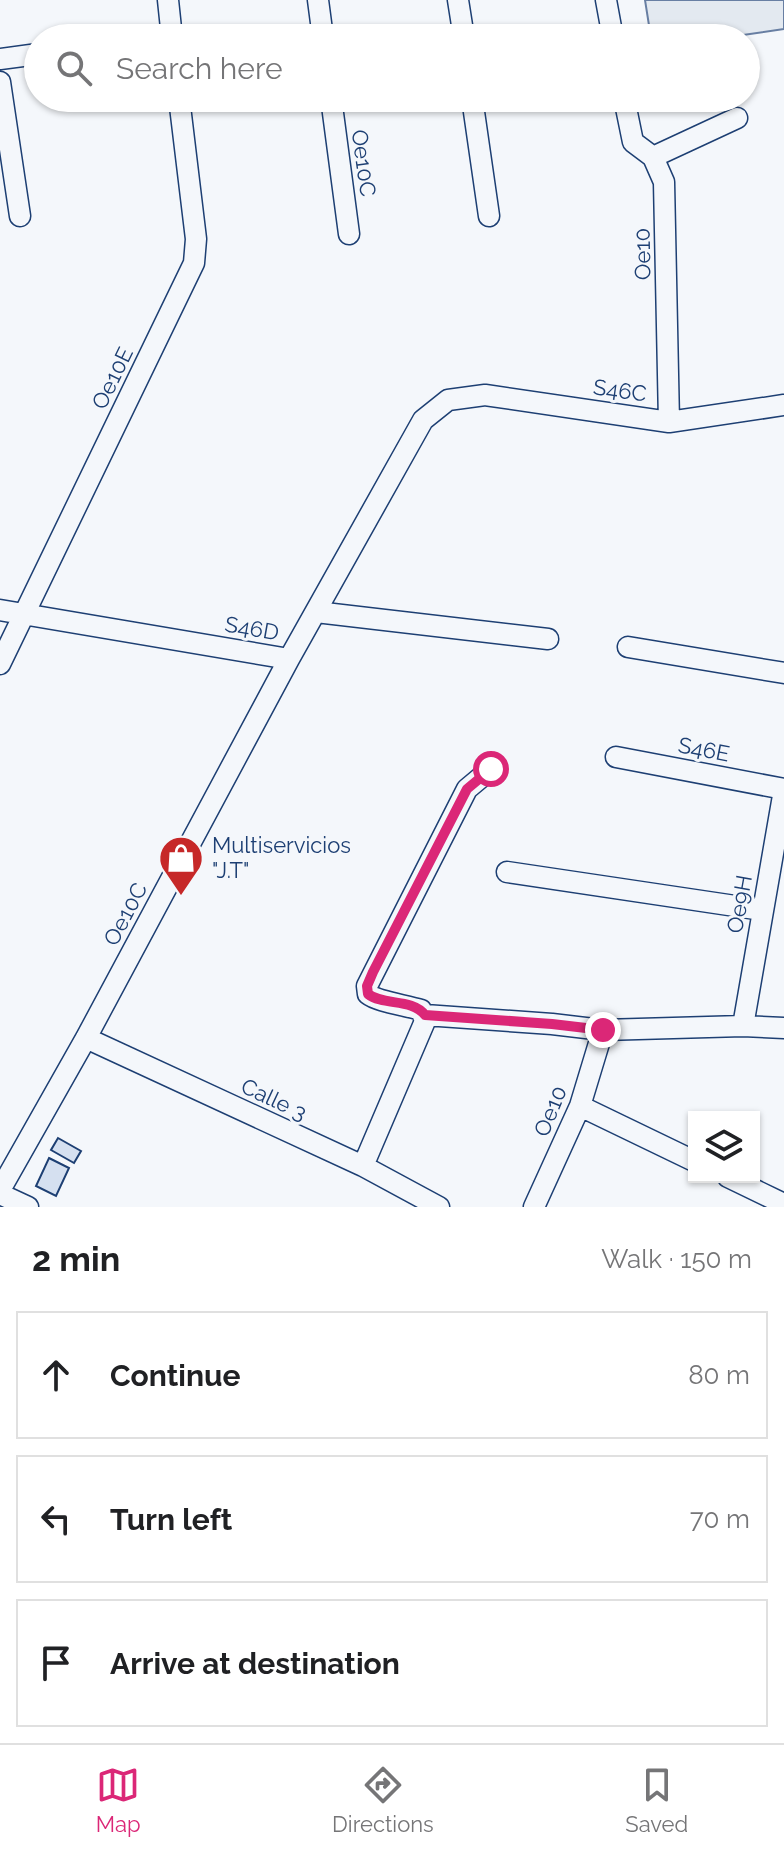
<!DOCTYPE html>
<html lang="en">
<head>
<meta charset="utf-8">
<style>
	:root { --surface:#fff; --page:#f2f2f2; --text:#202124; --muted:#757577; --line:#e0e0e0; --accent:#db2777 }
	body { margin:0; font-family:Raleway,sans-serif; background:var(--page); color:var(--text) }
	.controls { position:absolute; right:24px; bottom:24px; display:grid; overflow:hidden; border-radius:0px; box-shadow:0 2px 6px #0004 }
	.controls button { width:72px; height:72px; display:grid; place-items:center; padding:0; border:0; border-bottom:2px solid var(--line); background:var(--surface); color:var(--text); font:40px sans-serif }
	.stop { position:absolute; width:24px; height:24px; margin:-18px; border:6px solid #db2777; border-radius:50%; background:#fff }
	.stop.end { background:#db2777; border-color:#fff; box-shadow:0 2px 8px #0008 }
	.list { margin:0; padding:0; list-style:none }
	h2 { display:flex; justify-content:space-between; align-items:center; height:104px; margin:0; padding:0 32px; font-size:34px }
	h2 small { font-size:26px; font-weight:400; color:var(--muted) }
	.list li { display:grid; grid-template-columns:52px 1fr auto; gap:24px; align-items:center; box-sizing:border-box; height:128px; margin:0 16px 16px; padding:0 16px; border:2px solid var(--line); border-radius:0px }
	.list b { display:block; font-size:30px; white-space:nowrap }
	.list em { font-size:26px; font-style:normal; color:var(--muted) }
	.icon { flex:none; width:44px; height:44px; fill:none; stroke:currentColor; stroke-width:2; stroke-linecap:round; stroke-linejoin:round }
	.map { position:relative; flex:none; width:784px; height:1207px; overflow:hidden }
	.search { position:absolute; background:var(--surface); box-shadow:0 2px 6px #0004; left:24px; right:24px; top:24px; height:88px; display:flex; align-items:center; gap:20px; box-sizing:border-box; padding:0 28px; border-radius:44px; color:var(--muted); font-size:30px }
	.sheet { height:536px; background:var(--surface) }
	nav { display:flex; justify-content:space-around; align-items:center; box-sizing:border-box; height:112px; border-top:2px solid var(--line); background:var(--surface); font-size:22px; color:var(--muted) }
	nav a { display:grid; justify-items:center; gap:4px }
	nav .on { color:var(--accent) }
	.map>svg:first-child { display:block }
	.green { fill:#e3e9f0; stroke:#687fa3; stroke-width:2 }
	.building { fill:#d5e0f0; stroke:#1d3f73; stroke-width:2 }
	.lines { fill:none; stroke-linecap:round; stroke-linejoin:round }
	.minor-casing { stroke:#1d3f73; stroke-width:23 }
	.minor { stroke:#f4f7fb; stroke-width:20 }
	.route { stroke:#db2777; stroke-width:10 }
	.labels { text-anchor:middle; stroke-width:6; stroke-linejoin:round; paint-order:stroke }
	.street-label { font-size:22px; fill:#1d3f73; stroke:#f4f7fb }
	.poi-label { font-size:22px; fill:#1d3f73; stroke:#f4f7fb; text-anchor:start }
</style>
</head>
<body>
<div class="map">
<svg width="784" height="1207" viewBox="0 0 784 1207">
	<rect width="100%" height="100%" fill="#f4f7fb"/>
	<!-- green -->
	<path class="green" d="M645,0H784V29L722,38H651Z"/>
	<!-- building -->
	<path class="building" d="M58,1138L81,1151L74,1163L51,1150Z
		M49,1158L69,1168L56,1196L36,1186Z"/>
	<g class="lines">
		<!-- minor casing -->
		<g class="minor-casing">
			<path id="minor" d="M168,0L172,38
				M318,0L323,38
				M458,0L464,38
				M606,0L613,38
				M0,59L38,54
				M0,82L20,216
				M331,98L349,234
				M472,98L489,216
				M624,98L633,142L653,157L664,182L669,422
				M653,157L737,118
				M0,610L289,659
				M316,612L548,639
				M628,647L784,673
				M0,664L194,263L196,239L179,98
				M616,757L784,789
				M507,872L762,910
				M425,1015L552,1024L603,1030L743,1026L784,1028
				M743,1026L784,790
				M86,1038L363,1166L439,1207
				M580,1106L694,1161
				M363,1166L425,1021L421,1010C406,1005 378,1002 368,994L367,986L467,789L491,769
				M728,1177L784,1204
				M0,1190L86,1038L289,659L423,420L448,400L485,395L669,422L784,405
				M0,1194L28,1207
				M534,1207L580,1106L603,1030"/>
		</g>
		<!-- minor -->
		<use href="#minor" class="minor"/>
	</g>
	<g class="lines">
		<!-- route -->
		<path class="route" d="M491,769L467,789L373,972L367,986L368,994C383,1006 412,998 425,1015L552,1024L603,1030"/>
	</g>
	<!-- icons -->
	<defs>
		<g id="shop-pin" transform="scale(2.3)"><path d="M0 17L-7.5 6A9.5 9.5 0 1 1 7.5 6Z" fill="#c62828" stroke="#f4f7fb"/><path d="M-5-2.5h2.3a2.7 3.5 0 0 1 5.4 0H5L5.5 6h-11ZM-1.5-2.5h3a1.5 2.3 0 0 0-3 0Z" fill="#fff"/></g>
	</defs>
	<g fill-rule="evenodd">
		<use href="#shop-pin" x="181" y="858"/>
	</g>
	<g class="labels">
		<!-- street labels -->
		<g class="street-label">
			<text transform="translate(364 163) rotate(82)" y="8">Oe10C</text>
			<text transform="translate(642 254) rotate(-91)" y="8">Oe10</text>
			<text transform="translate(112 378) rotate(-64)" y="8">Oe10E</text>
			<text transform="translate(620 390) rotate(8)" y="8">S46C</text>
			<text transform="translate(252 628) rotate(10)" y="8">S46D</text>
			<text transform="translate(704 749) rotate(11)" y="8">S46E</text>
			<text transform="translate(739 904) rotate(-80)" y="8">Oe9H</text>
			<text transform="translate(125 914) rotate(-62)" y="8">Oe10C</text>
			<text transform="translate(274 1099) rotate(25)" y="8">Calle 3</text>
			<text transform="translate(550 1111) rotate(-68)" y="8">Oe10</text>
		</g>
		<!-- poi labels -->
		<g class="poi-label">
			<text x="212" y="853">Multiservicios<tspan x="212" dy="25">"J.T"</tspan></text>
		</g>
	</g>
</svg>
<div class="controls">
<button><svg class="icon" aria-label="layers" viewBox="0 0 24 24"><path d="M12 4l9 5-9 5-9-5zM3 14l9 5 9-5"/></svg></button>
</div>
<div class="stop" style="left:491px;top:769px"></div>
<div class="stop end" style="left:603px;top:1030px"></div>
<div class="search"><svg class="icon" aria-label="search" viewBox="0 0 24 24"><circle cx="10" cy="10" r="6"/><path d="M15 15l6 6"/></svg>Search here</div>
</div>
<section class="sheet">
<h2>2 min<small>Walk · 150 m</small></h2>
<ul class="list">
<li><svg class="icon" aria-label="ahead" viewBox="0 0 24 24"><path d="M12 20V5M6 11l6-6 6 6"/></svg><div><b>Continue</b></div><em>80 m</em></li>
<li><svg class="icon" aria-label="left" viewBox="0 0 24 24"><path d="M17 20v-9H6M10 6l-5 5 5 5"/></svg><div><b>Turn left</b></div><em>70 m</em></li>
<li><svg class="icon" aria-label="arrive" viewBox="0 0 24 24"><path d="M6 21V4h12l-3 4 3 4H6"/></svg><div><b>Arrive at destination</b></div></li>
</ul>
</section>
<nav>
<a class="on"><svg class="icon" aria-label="map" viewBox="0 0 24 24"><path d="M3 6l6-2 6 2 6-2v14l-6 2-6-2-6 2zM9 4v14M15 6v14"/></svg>Map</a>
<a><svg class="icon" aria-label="directions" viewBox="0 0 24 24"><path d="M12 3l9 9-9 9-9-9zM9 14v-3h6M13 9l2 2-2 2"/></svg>Directions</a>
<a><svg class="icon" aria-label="saved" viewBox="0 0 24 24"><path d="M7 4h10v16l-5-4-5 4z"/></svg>Saved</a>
</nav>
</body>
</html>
